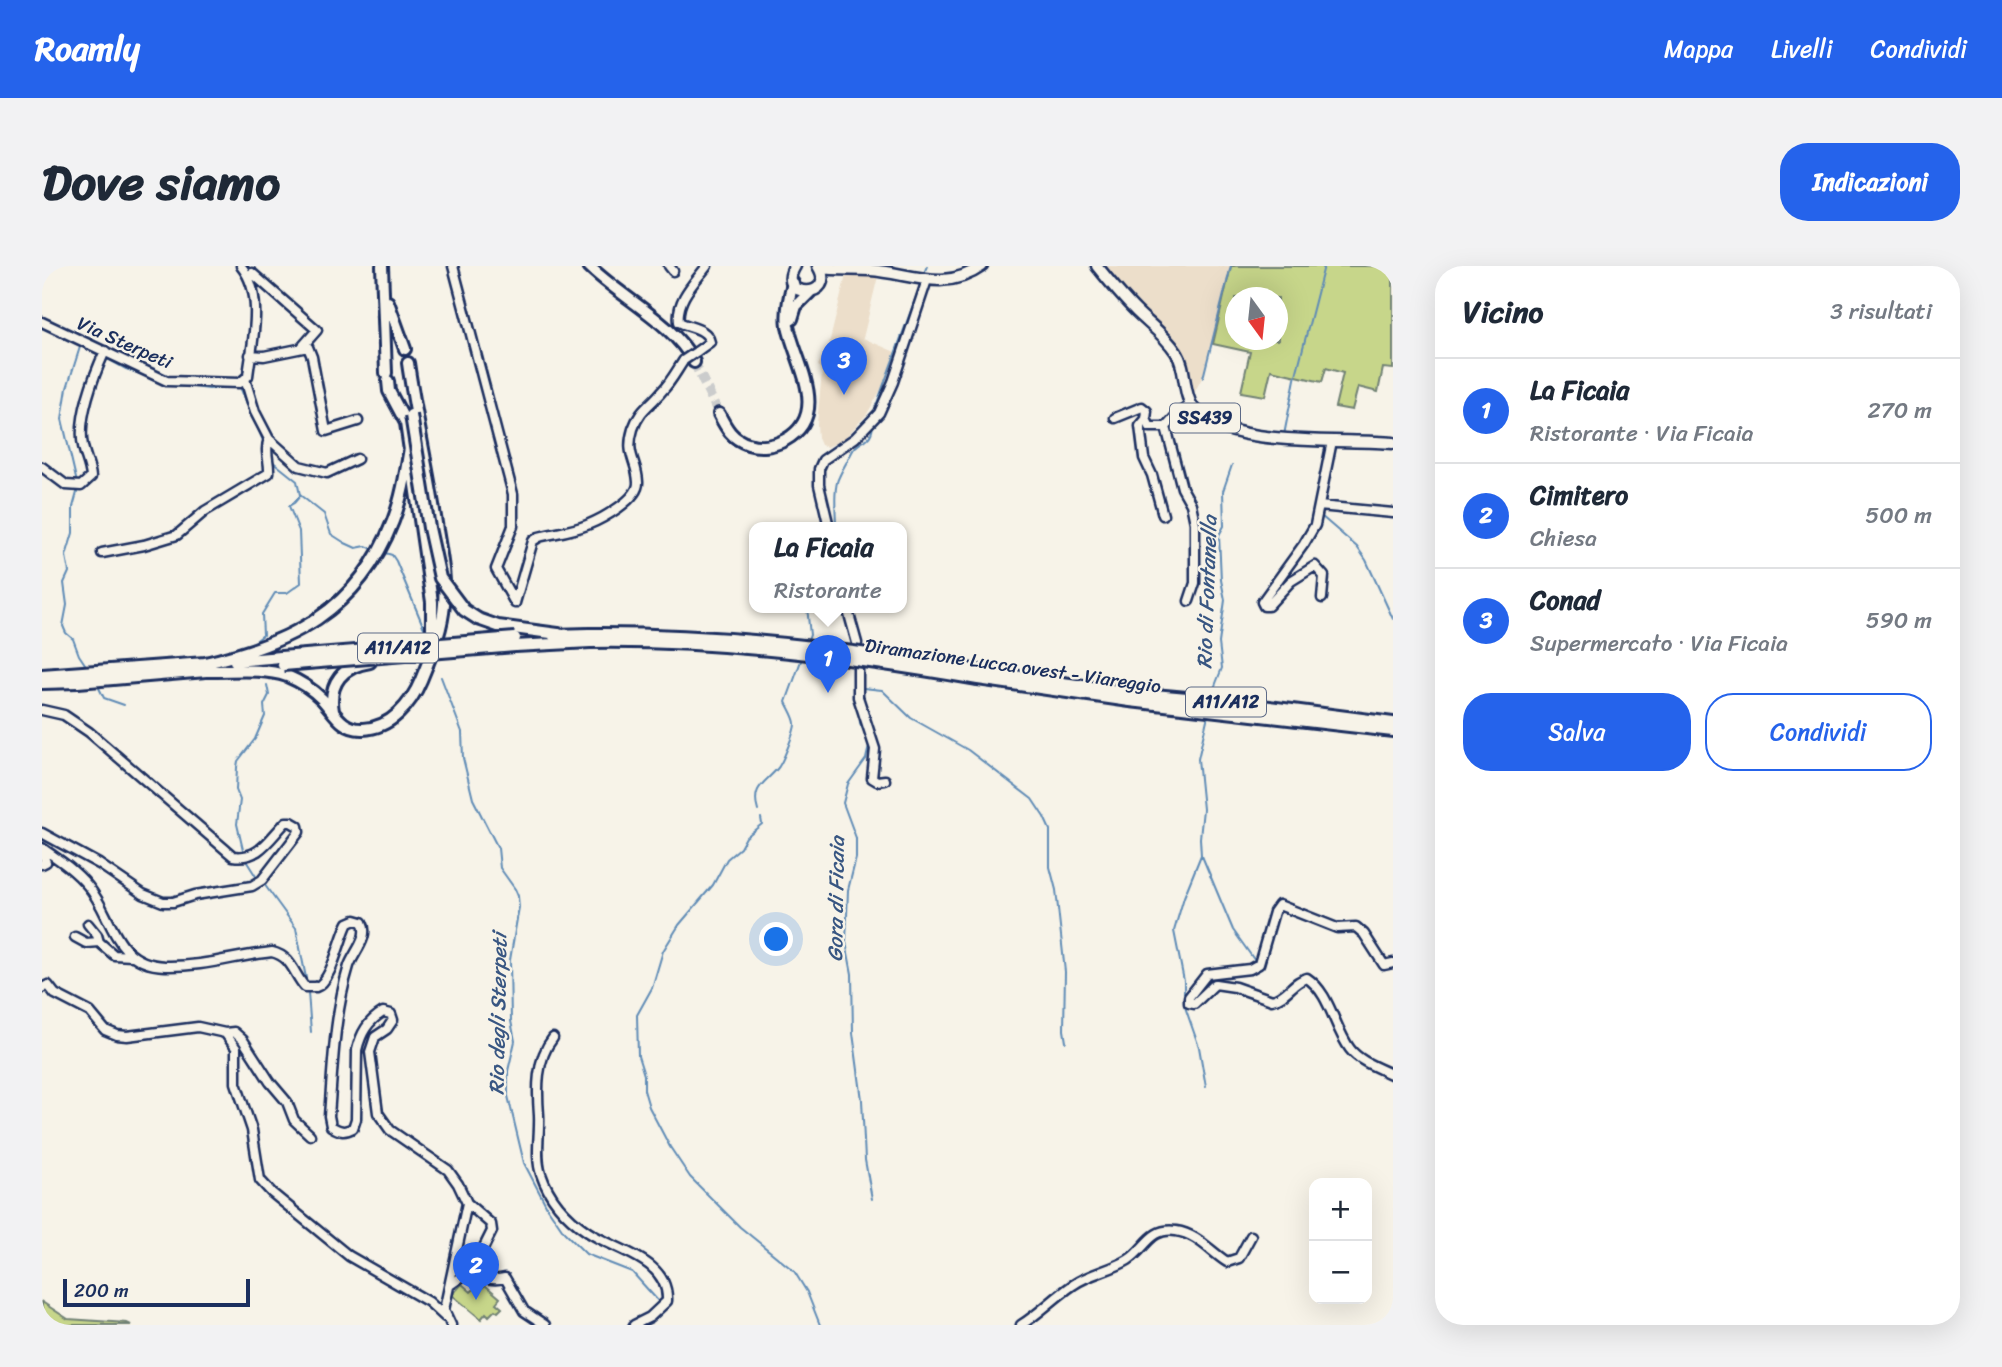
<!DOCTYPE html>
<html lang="it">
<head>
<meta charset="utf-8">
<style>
	:root { --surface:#fff; --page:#f2f2f3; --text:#1f2937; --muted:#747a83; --line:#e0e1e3; --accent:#2563eb }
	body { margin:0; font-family:Sriracha,sans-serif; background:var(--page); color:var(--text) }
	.controls { position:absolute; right:21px; bottom:21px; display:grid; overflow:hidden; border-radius:14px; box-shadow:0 7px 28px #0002 }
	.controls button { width:63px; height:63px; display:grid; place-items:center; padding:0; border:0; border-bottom:2px solid var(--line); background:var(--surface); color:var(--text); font:35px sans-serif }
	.compass { position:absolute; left:1183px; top:21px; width:63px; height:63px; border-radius:50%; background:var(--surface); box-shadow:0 7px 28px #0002; rotate:165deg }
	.scale { position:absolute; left:21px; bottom:18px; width:187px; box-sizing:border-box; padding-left:7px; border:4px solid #1b2f5e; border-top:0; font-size:19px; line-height:24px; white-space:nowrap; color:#1b2f5e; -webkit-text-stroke:5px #f7f3e8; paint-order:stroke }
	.you { position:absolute; left:735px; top:674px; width:24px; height:24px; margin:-18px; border:5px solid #fff; border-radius:50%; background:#1a73e8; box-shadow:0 0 0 10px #1a73e833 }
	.badge { display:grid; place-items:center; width:46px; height:46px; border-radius:50%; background:var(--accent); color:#fff; font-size:23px; font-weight:700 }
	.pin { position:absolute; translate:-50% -58px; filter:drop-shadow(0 2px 4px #0008) }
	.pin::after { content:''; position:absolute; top:37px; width:24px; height:21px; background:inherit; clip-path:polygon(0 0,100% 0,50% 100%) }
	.popup { position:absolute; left:707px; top:256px; width:158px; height:91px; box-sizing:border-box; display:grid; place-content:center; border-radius:14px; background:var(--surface); filter:drop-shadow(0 2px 5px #0005); font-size:23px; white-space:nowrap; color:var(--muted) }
	.popup b { font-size:26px; color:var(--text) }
	.popup::after { content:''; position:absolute; left:50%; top:100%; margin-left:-14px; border:14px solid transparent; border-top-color:var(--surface) }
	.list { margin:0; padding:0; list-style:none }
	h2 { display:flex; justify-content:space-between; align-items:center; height:91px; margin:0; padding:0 28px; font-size:30px }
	h2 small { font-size:23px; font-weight:400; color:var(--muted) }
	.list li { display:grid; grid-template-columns:46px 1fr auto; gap:21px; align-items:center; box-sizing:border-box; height:105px; padding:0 28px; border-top:2px solid var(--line) }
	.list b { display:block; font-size:26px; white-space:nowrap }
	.list p { margin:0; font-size:23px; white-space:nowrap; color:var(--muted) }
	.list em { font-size:23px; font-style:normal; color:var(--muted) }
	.actions { display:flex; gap:14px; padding:21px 28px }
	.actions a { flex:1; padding:16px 0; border:2px solid var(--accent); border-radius:28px; text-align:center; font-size:24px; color:var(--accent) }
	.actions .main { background:var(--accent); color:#fff }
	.map { position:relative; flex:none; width:1351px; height:1059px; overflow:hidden; border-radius:28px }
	header { display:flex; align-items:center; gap:42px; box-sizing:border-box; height:98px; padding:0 35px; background:var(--accent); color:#fff }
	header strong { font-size:33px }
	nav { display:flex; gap:38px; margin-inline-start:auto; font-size:24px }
	.intro { display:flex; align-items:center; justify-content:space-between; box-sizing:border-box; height:168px; padding:0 42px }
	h1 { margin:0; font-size:49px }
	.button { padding:18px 32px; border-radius:28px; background:var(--accent); color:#fff; font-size:24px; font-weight:700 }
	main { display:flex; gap:42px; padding:0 42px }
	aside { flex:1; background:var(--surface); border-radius:28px; box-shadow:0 7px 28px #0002 }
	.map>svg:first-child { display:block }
	.built { fill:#ecdeca }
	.green { fill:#c7d68a; stroke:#718274; stroke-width:2; fill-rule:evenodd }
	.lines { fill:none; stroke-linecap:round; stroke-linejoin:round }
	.stream { stroke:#618cb6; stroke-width:2 }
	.highway-tunnel { stroke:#cbcccc; stroke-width:10; stroke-dasharray:10 5; stroke-linecap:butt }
	.minor-casing { stroke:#1b2f5e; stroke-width:13 }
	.major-casing { stroke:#1b2f5e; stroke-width:15 }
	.highway-casing { stroke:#1b2f5e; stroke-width:16 }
	.minor { stroke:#f7f3e8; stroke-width:8 }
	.major { stroke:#f7f3e8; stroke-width:10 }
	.highway { stroke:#f7f3e8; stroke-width:10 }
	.minor-bridge-casing { stroke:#1b2f5e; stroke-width:13; stroke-linecap:butt }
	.highway-bridge-casing { stroke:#1b2f5e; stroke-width:16; stroke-linecap:butt }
	.minor-bridge { stroke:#f7f3e8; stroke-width:8 }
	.highway-bridge { stroke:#f7f3e8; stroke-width:10 }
	.labels { text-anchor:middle; stroke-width:5; stroke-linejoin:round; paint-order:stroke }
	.shield { fill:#f7f3e8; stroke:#5d6a87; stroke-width:2 }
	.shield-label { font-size:18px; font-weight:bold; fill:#1b2f5e }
	.street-label { font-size:19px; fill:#1b2f5e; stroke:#f7f3e8 }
	.water-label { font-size:21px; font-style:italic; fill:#385682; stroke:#f7f3e8 }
</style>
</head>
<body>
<header>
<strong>Roamly</strong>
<nav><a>Mappa</a><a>Livelli</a><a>Condividi</a></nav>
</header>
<div class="intro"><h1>Dove siamo</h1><a class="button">Indicazioni</a></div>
<main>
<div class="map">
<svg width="1351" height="1059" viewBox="0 0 1351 1059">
	<rect width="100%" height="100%" fill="#f7f3e8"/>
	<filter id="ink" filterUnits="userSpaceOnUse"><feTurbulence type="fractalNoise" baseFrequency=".0143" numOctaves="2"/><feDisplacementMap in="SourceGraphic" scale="14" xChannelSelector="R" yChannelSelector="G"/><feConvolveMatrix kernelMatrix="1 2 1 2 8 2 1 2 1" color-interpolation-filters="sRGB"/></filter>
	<g filter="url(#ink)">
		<!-- built -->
		<path class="built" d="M1059,0H1189L1161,110L1150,131L1138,85L1096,43Z
			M804,9L836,10L821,72L853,86L841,120L825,148L801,174L785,181L779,179L776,172L775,158L780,106L776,99L786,82Z"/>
		<!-- green -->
		<path class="green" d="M1189,0H1351V103L1341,102L1336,126L1316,121L1310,144L1293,141L1301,107L1284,102L1280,116L1229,104L1223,130L1199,126L1208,86L1171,78ZM1194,32H1236V74H1194Z
			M420,1018L429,1026L435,1020L439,1023L443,1019L458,1032L454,1037L460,1042L456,1046L453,1044L447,1050L444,1047L439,1053L410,1029Z
			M0,1036L26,1053L85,1057L89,1059H0Z"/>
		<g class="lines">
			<!-- stream -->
			<path class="stream" d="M882,7L885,0
				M0,61L59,89
				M64,92L84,103L107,111
				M1161,112L1189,0
				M136,119L167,123L198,121L222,177
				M831,148L879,17
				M1242,169L1253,113L1282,0
				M230,195L255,215L258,229L282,248L289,268L303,277L314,282L324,280L331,283
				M35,217L20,153L25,122L38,81
				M36,223L31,241V267L24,290L27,306L22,317L25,339L21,360L24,367L31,373L37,389L45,401
				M1279,250L1315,281L1324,294L1351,353
				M794,261C794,248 791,222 797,211C801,202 806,194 810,186C816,173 831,178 831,157
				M340,286L350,289L354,295L382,362
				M765,341L768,369L765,377
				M804,353L811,381
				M210,378L221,369L220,348L233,327H245L259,317L257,265L247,240L252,237L258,230
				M399,411L420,466L421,492L431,533L456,582L458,602L473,623L476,630L477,641L468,694L469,755L473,775L466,805V830L482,897L505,941L522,966L544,988L590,1006L617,1036
				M55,418L62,432L82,439
				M821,422L840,424L869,452L926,484L990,533L1002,551L1008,564V601L1014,624L1023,706L1022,764L1024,776
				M1169,430L1180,402L1177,377L1183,334L1179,314L1177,269L1182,260L1181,225L1190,199
				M817,446L818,457L823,467
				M825,472L827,480L824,493L806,518L801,537L814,572V592L806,624L804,676L810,708L811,767L820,834L823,894L830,933
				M716,545C709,521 722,518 735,503C740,498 754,463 753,457C752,450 747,443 744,436L760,392
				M719,552L720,558L704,571L698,582L685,593L671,619L637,659L621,685L610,722L595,749L596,790L602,809V824L607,841L628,881L648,911L698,961L752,1005L765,1026L778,1059
				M202,588L195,558L198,534L194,524L195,501L196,495L213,473L223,450L222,439L227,429L225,419
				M1160,590L1191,664L1213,695
				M203,593L215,612
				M222,618L254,662L265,717
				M266,726L269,766
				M1164,821L1157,781L1142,738V715L1132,665L1142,631L1159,589L1158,572L1161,543L1156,493L1166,449"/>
			<!-- highway-tunnel -->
			<path class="highway-tunnel" d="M652,96L677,148"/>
			<!-- minor casing -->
			<g class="minor-casing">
				<path id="minor" d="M411,0L471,228V260L454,303L473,337
					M627,0L631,5
					M210,7L275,64L260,81
					M0,56L125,115L198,117L206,110C210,76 223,29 199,0
					M654,86L668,76C665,62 648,62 637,56C634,34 652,17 665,0
					M208,89L222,90L266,81L270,91L284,165L316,155
					M203,113L213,146L227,173L257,200L285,207L315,193
					M1073,152L1100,141L1105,145L1104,153L1108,161H1124
					M1104,153L1098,160L1102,192L1110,209L1121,249
					M0,201L24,219L39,220L49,211C48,199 43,191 41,180C35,153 52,109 63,85
					M1277,240L1351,247
					M787,261L777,219V203L781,194L813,172L837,147L851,116L885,14
					M60,287L102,279L135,269L163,245L227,207C228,195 222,185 227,173
					M1280,332L1282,310L1273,300L1249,315L1226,340H1222L1220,336L1262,278L1273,259L1290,175
					M1147,335L1153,317V257L1149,238L1140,222L1124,161L1135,149L1148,139
					M473,337L491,275L497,271C513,267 530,265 545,259C560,253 597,233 596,216C595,194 583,189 591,163C598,143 608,140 620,125C629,116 635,104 642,94
					M805,341L815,377
					M816,402V431L833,483L830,512L835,515L843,514
					M0,444L22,449L47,466L191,590C217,594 227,573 244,556H249L256,560L257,566L220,614L210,620L153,629L131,636H121L101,628L57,598L0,567
					M0,582C16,593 33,604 46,620C72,651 71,698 123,700C162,701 193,690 230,686C250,691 251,707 263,721C265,721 273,721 274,721C290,716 298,671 306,657L313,654L320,656C328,671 312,686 307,700C292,749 291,799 287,850L289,860C297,865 302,867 311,862L314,853L315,784C319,767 326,755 341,746L349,748L351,754L345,763L333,771L328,786L336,847L348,864L406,904L416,918L425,937L402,1044L409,1059
					M0,587L4,596L0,598
					M46,658L55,669L57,676
					M33,671L44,677L57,676L72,689L90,690
					M1351,697L1342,699L1322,668L1314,661L1295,662L1237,639L1232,646L1217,698L1208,703L1165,708L1147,731V737L1152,738L1173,718L1193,721L1230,734C1245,731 1251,715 1265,712C1288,727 1292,762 1308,783C1318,796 1337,802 1351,809
					M0,722L6,719L13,728L48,746L63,764L75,769L85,770L156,761L183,767L194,782V817L210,864L218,914L230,927L307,990L387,1036L403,1051
					M183,767L192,766L201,774L228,816L245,836L252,854L268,869
					M511,772C494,793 495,824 497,849C498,868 493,891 499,908C507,932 525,952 546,966C574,985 627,993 625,1035L608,1051L592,1059
					M431,1003L432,1008C442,1012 451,1015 463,1012L482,1045L503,1059
					M408,1019L431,1003L450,965L449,958L425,937
					M979,1059C998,1047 1013,1031 1031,1019C1046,1008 1070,1004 1086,994C1104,983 1108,961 1134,965C1155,968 1168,985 1185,996L1197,992L1209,970"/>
			</g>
			<!-- major casing -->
			<g class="major-casing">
				<path id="major" d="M753,0C732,33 797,34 776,0
					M1055,0C1067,15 1080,31 1094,45C1108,59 1123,69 1134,86C1145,102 1140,126 1151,142C1181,183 1304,172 1351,177
					M778,2C795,4 811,3 828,4C869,7 902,27 940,0"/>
			</g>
			<!-- highway casing -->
			<g class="highway-casing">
				<path id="highway" d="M340,0L344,107
					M547,0C578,31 632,57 652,96
					M346,36L363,83
					M750,53L754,40L768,26
					M346,115L347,125L364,157L390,336V363L387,382
					M677,148C684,162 690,173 706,178C718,182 732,180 743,174C790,148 753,96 746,60C744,46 747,31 751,17
					M436,353L456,360L516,368
					M511,369L547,368
					M473,380L548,376
					M193,395L239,391
					M159,398C248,378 316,345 351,255C360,232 364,206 368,182
					M160,405C187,406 219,401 245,410C257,415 271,424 280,433C293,447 300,464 321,463C349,462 369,438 379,414C389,389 400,366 402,338C404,314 399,288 395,264C387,208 374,153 366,97
					M937,405L1090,427L1189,436L1351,457
					M0,409L163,397
					M936,413L1088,435L1351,465
					M0,417L36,416L164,405
					M291,445C286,417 301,400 328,396"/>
			</g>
			<!-- minor -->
			<use href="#minor" class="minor"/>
			<!-- major -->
			<use href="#major" class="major"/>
			<!-- highway -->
			<use href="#highway" class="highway"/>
			<!-- minor-bridge casing -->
			<g class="minor-bridge-casing">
				<path id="minor-bridge" d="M642,94L654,86"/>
			</g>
			<!-- highway-bridge casing -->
			<g class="highway-bridge-casing">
				<path id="highway-bridge" d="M369,149L387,262L398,312L422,344L436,353
					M547,368C679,367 808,383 937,405
					M548,376C679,374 808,391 936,413
					M239,391L473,372
					M241,399L473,380"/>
			</g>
			<!-- minor-bridge -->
			<use href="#minor-bridge" class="minor-bridge"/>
			<!-- highway-bridge -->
			<use href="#highway-bridge" class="highway-bridge"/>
		</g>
	</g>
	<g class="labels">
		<!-- shield labels -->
		<g class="shield">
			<rect x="1128" y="137.5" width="70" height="29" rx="5"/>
			<rect x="316" y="367.5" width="80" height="29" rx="5"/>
			<rect x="1144" y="421.5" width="80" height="29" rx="5"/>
		</g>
		<g class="shield-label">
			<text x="1163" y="158">SS439</text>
			<text x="356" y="388">A11/A12</text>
			<text x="1184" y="442">A11/A12</text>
		</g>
		<!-- street labels -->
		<g class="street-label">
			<text transform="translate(83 76) rotate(24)" y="7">Via Sterpeti</text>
			<text transform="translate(971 399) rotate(8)" y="7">Diramazione Lucca ovest - Viareggio</text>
		</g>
		<!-- water labels -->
		<g class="water-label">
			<text transform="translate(1165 326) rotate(-88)" y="7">Rio di Fontanella</text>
			<text transform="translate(794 633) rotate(-89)" y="7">Gora di Ficaia</text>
			<text transform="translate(456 748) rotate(-89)" y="7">Rio degli Sterpeti</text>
		</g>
	</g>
</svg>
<div class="controls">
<button>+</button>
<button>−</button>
</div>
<svg class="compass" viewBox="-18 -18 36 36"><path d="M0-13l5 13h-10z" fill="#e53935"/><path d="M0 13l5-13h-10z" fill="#747a83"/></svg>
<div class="scale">200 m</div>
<div class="you"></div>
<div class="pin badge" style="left:786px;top:427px">1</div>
<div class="popup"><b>La Ficaia</b>Ristorante</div>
<div class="pin badge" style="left:434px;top:1034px">2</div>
<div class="pin badge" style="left:802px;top:129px">3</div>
</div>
<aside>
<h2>Vicino<small>3 risultati</small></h2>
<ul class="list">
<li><span class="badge">1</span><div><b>La Ficaia</b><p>Ristorante · Via Ficaia</p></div><em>270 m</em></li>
<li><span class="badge">2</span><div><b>Cimitero</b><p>Chiesa</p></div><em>500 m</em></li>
<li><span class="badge">3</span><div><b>Conad</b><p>Supermercato · Via Ficaia</p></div><em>590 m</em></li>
</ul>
<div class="actions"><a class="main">Salva</a><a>Condividi</a></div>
</aside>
</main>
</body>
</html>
